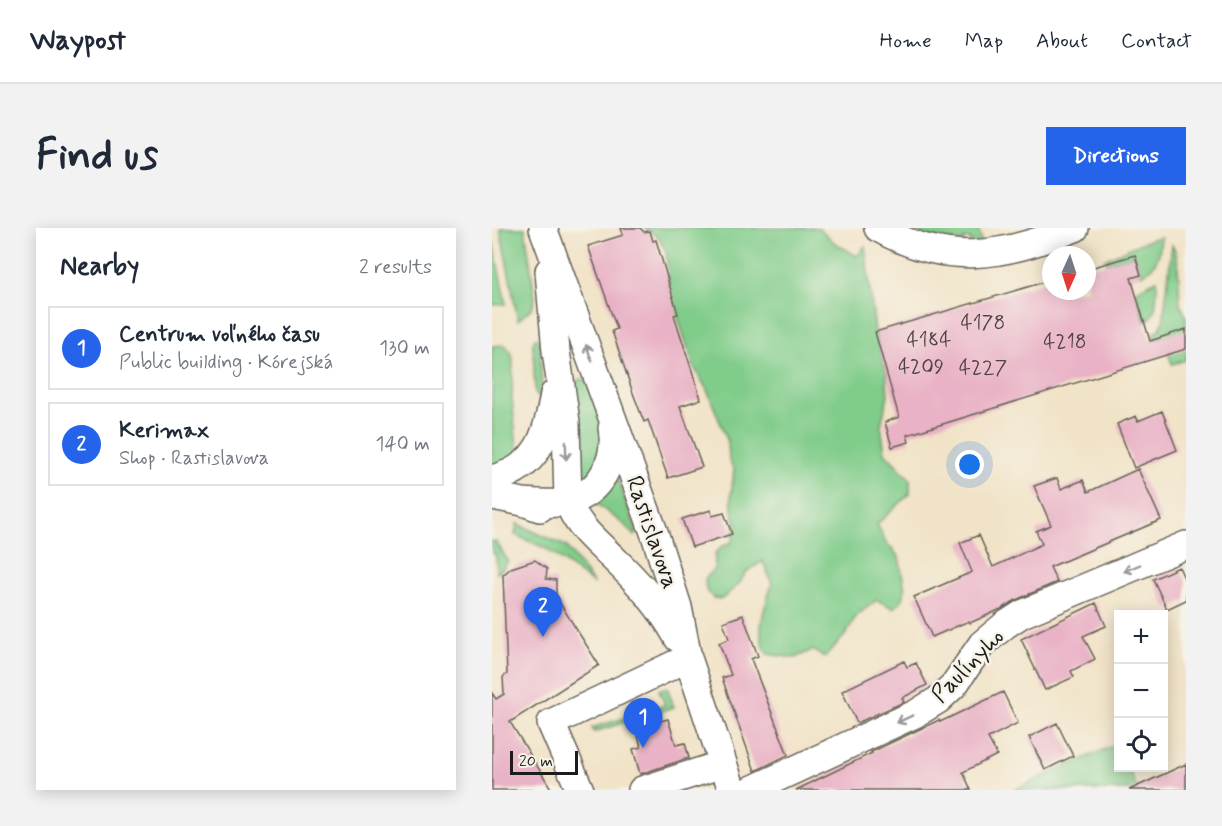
<!DOCTYPE html>
<html lang="en">
<head>
<meta charset="utf-8">
<style>
	:root { --surface:#fff; --page:#f2f2f3; --text:#1f2937; --muted:#747a83; --line:#e0e1e3; --accent:#2563eb }
	body { margin:0; font-family:Mynerve,sans-serif; background:var(--page); color:var(--text) }
	.controls { position:absolute; right:18px; bottom:18px; display:grid; overflow:hidden; border-radius:0px; box-shadow:0 3px 15px #0003 }
	.controls button { width:54px; height:54px; display:grid; place-items:center; padding:0; border:0; border-bottom:2px solid var(--line); background:var(--surface); color:var(--text); font:30px sans-serif }
	.compass { position:absolute; left:550px; top:18px; width:54px; height:54px; border-radius:50%; background:var(--surface); box-shadow:0 3px 15px #0003; rotate:183deg }
	.scale { position:absolute; left:18px; bottom:15px; width:68px; box-sizing:border-box; padding-left:6px; border:3px solid #1c1c1c; border-top:0; font-size:16px; line-height:21px; white-space:nowrap; color:#1c1c1c; -webkit-text-stroke:4px #f7f3e8; paint-order:stroke }
	.you { position:absolute; left:478px; top:237px; width:21px; height:21px; margin:-15px; border:4px solid #fff; border-radius:50%; background:#1a73e8; box-shadow:0 0 0 9px #1a73e833 }
	.badge { display:grid; place-items:center; width:39px; height:39px; border-radius:50%; background:var(--accent); color:#fff; font-size:20px; font-weight:700 }
	.pin { position:absolute; translate:-50% -50px; filter:drop-shadow(0 2px 3px #0008) }
	.pin::after { content:''; position:absolute; top:32px; width:21px; height:18px; background:inherit; clip-path:polygon(0 0,100% 0,50% 100%) }
	.list { margin:0; padding:0; list-style:none }
	h2 { display:flex; justify-content:space-between; align-items:center; height:78px; margin:0; padding:0 24px; font-size:26px }
	h2 small { font-size:20px; font-weight:400; color:var(--muted) }
	.list li { display:grid; grid-template-columns:39px 1fr auto; gap:18px; align-items:center; box-sizing:border-box; height:84px; margin:0 12px 12px; padding:0 12px; border:2px solid var(--line); border-radius:0px }
	.list b { display:block; font-size:22px; white-space:nowrap }
	.list p { margin:0; font-size:20px; white-space:nowrap; color:var(--muted) }
	.list em { font-size:20px; font-style:normal; color:var(--muted) }
	.icon { flex:none; width:33px; height:33px; fill:none; stroke:currentColor; stroke-width:2; stroke-linecap:round; stroke-linejoin:round }
	.map { position:relative; flex:none; width:694px; height:562px; overflow:hidden; border-radius:0px }
	header { display:flex; align-items:center; gap:36px; box-sizing:border-box; height:84px; padding:0 30px; background:var(--surface); border-bottom:2px solid var(--line) }
	header strong { font-size:28px }
	nav { display:flex; gap:33px; margin-inline-start:auto; font-size:21px }
	.intro { display:flex; align-items:center; justify-content:space-between; box-sizing:border-box; height:144px; padding:0 36px }
	h1 { margin:0; font-size:42px }
	.button { padding:15px 27px; border-radius:0px; background:var(--accent); color:#fff; font-size:21px; font-weight:700 }
	main { display:flex; gap:36px; padding:0 36px }
	aside { flex:1; background:var(--surface); border-radius:0px; box-shadow:0 3px 15px #0003 }
	.map>svg:first-child { display:block }
	.green { fill:#80cc8a; stroke:#4e7453; stroke-width:1.5 }
	.building { fill:#e9b2c6 }
	.lines { fill:none; stroke-linecap:round; stroke-linejoin:round }
	.minor-casing { stroke:#676258; stroke-width:30 }
	.minor { stroke:#fff; stroke-width:27 }
	.oneway { stroke:#999 }
	.labels { text-anchor:middle; stroke-width:5; stroke-linejoin:round; paint-order:stroke }
	.number-label { font-size:21px; fill:#4f4246 }
	.street-label { font-size:24px; fill:#1c1c1c; stroke:#f7f3e8 }
</style>
</head>
<body>
<header>
<strong>Waypost</strong>
<nav><a>Home</a><a>Map</a><a>About</a><a>Contact</a></nav>
</header>
<div class="intro"><h1>Find us</h1><a class="button">Directions</a></div>
<main>
<aside>
<h2>Nearby<small>2 results</small></h2>
<ul class="list">
<li><span class="badge">1</span><div><b>Centrum voľného času</b><p>Public building · Kórejská</p></div><em>130 m</em></li>
<li><span class="badge">2</span><div><b>Kerimax</b><p>Shop · Rastislavova</p></div><em>140 m</em></li>
</ul>
</aside>
<div class="map">
<svg width="694" height="562" viewBox="0 0 694 562">
	<rect width="100%" height="100%" fill="#f7f3e8"/>
	<filter id="ink" filterUnits="userSpaceOnUse"><feTurbulence type="fractalNoise" baseFrequency=".0167" numOctaves="2"/><feDisplacementMap in="SourceGraphic" scale="12" xChannelSelector="R" yChannelSelector="G"/><feConvolveMatrix kernelMatrix="1 2 1 2 8 2 1 2 1" color-interpolation-filters="sRGB"/></filter>
	<filter id="wash" filterUnits="userSpaceOnUse"><feTurbulence type="fractalNoise" baseFrequency=".008" numOctaves="4" result="noise"/><feDisplacementMap in="SourceGraphic" scale="24" xChannelSelector="R" yChannelSelector="G"/><feGaussianBlur stdDeviation="1.35" result="paint"/><feColorMatrix in="noise" values="0 0 0 0 0 0 0 0 0 0 0 0 0 0 0 0 0 1.4 0 .05"/><feComposite in="paint" operator="in"/></filter>
	<g filter="url(#wash)">
		<rect width="100%" height="100%" fill="#f1e3c7"/>
		<!-- green -->
		<path class="green" d="M8,0H33L43,70L40,80L26,92Z
			M153,0H327L343,15L365,28L373,18L383,104L394,143L396,167L389,197L393,225L418,251V266L385,296L394,314L407,329L413,362L408,375L401,380L385,372L364,388L354,406L333,429L320,422L303,430L275,426C262,403 273,380 280,356L271,333L254,344L247,356L230,371L221,370L214,362L213,351L223,340V325L231,318L240,314L244,295L240,282L239,268L242,242L237,232L236,214L215,162L202,139L178,65L174,24L167,10Z
			M410,0H486L490,15L478,14V11L472,10V14L442,10Z
			M0,9L14,76L0,77Z
			M669,9C668,27 666,38 649,47L643,27L616,35L612,31C630,25 652,11 669,9Z
			M680,17L684,24L686,38L688,76L694,88V132L680,136L671,109L663,111L661,106L668,101L671,94Z
			M665,52C664,66 667,87 653,94L646,71L641,67L650,59Z
			M43,110L48,112L50,166L46,168L43,164L41,116Z
			M13,117L19,124L21,131L20,170L26,230L0,240V118Z
			M87,151L94,152L111,201L108,236L83,258L81,168L82,156Z
			M126,252L145,304L143,308L134,298L101,273L111,267Z
			M25,296L74,318L102,356L53,320L23,307Z
			M0,313L4,314L16,333L8,344L5,345L4,327L0,325Z
			M175,459L182,479L102,504L100,500L173,477L167,462Z
			M625,516L626,520V540H636L646,562H521Z"/>
		<g id="blocks">
			<!-- building -->
			<path class="building" d="M129,0H148L152,4L158,3L161,13L164,12L186,86L182,87L209,171L188,178L210,239L176,250L156,192L152,194L141,165L120,103L125,101L96,18L131,7Z
				M643,27L649,47L639,50L658,113L694,101V121L415,207L417,214L400,219L393,194L407,189L383,104L559,52V63H595V41Z
				M670,183L685,222L642,240L625,196L644,188L646,193Z
				M646,241L669,292L558,339L565,354L524,372L509,381L478,395L477,393L440,409L422,369L480,344L468,315L487,307L501,339L550,316L544,303L559,297L542,258L565,250L569,261L591,252L596,264Z
				M219,282L220,288L232,285L240,306L200,319L190,291Z
				M43,332L55,341L54,351L64,352V369L107,437L18,494L60,562H0V465L4,471L12,466L11,449L15,446L11,347L19,340Z
				M687,339L694,354V372L675,381L661,351Z
				M604,375L614,398L591,408L603,431L579,443L582,449L553,462L529,411Z
				M251,387L266,428L259,431L296,527L263,543L230,450L239,447L227,415L237,411L231,394Z
				M412,433L415,439L424,435L435,457L410,470L412,474L365,495L350,463Z
				M511,464L526,495L496,510L505,527L471,544L479,562H304L380,525L379,524L447,492L448,494Z
				M176,491L184,517L193,515L197,530L148,546L141,521L149,519L144,500Z
				M565,495L581,528L553,542L537,509Z
				M694,536V562H637Z"/>
		</g>
	</g>
	<g filter="url(#ink)">
		<use href="#blocks" fill-opacity="0" stroke="#676258" stroke-width="1.5"/>
		<g class="lines">
			<!-- minor casing -->
			<g class="minor-casing">
				<path id="minor" d="M51,0L163,307L186,379L196,430L240,562
					M386,0C456,40 512,28 583,0
					M57,43L64,123L74,194L76,273C84,298 104,313 122,331C147,355 169,379 186,410
					M0,251C46,240 55,208 62,166
					M0,268L31,274L48,280
					M31,274C46,275 62,277 77,273C108,265 126,231 120,200
					M88,562L59,495L196,430
					M150,562L231,536
					M259,562L423,486L446,472L462,457L490,416L513,397L530,386L694,317"/>
			</g>
			<!-- minor -->
			<use href="#minor" class="minor"/>
		</g>
		<!-- one-way arrows -->
		<defs><path id="oneway-shaft" d="M-6 0H5M1.5-3L5.5 0L1.5 3" fill="none" stroke-width="1.6" stroke-linecap="round" stroke-linejoin="round" transform="scale(1.5)"/></defs>
		<g class="oneway">
			<use href="#oneway-shaft" transform="translate(97 125) rotate(-110)"/>
			<use href="#oneway-shaft" transform="translate(74 223) rotate(89)"/>
			<use href="#oneway-shaft" transform="translate(640 340) rotate(157)"/>
			<use href="#oneway-shaft" transform="translate(413 491) rotate(155)"/>
		</g>
	</g>
	<g class="labels">
		<!-- number labels -->
		<g class="number-label">
			<text x="491" y="101">4178</text>
			<text x="437" y="118">4184</text>
			<text x="573" y="120">4218</text>
			<text x="429" y="145">4209</text>
			<text x="491" y="146">4227</text>
		</g>
		<!-- street labels -->
		<g class="street-label">
			<text transform="translate(161 304) rotate(71)" y="8">Rastislavova</text>
			<text transform="translate(475 437) rotate(-46)" y="8">Paulínyho</text>
		</g>
	</g>
</svg>
<div class="controls">
<button>+</button>
<button>−</button>
<button><svg class="icon" aria-label="locate" viewBox="0 0 24 24"><circle cx="12" cy="12" r="6"/><path d="M12 2v4M12 18v4M2 12h4M18 12h4"/></svg></button>
</div>
<svg class="compass" viewBox="-18 -18 36 36"><path d="M0-13l5 13h-10z" fill="#e53935"/><path d="M0 13l5-13h-10z" fill="#747a83"/></svg>
<div class="scale">20 m</div>
<div class="you"></div>
<div class="pin badge" style="left:151px;top:520px">1</div>
<div class="pin badge" style="left:51px;top:409px">2</div>
</div>
</main>
</body>
</html>
